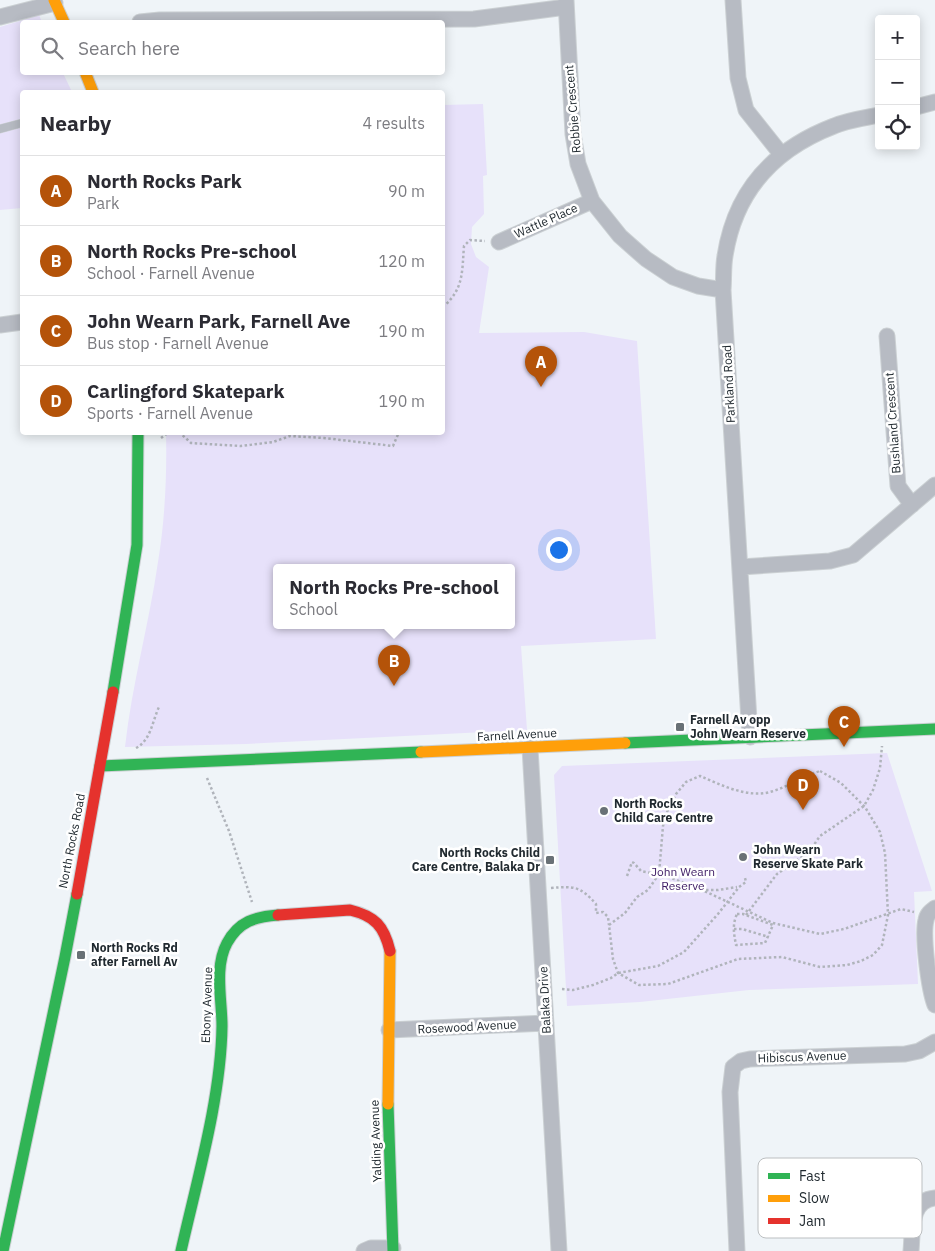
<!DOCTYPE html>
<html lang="en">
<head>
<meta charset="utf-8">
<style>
	:root { --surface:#fff; --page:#f7f7f7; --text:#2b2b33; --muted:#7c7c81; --line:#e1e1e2; --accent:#b45309 }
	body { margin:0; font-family:"IBM Plex Sans",sans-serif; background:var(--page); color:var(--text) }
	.controls { position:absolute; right:15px; top:15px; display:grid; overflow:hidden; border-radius:5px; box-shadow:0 2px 12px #0003 }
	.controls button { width:45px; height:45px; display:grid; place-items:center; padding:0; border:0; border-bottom:1px solid var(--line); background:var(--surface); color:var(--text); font:25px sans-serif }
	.you { position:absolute; left:558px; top:549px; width:18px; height:18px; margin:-12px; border:4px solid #fff; border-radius:50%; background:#1a73e8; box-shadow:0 0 0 8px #1a73e833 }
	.badge { display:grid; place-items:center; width:32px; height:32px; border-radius:50%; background:var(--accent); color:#fff; font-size:16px; font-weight:700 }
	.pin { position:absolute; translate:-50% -41px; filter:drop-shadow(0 1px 2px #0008) }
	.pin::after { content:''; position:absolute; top:26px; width:18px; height:15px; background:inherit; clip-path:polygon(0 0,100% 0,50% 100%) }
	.popup { position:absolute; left:273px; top:564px; width:242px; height:65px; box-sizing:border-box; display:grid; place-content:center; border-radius:5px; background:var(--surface); filter:drop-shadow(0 1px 4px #0005); font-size:16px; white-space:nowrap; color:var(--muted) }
	.popup b { font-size:19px; color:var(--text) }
	.popup::after { content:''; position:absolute; left:50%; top:100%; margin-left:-10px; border:10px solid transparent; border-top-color:var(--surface) }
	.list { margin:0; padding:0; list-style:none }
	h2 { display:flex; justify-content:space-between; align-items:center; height:65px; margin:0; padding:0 20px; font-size:21px }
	h2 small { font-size:16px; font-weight:400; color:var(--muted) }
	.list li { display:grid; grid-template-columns:32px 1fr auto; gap:15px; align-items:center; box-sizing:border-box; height:70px; padding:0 20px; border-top:1px solid var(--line) }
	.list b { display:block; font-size:19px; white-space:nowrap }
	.list p { margin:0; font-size:16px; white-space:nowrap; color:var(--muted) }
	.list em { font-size:16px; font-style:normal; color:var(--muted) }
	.icon { flex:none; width:28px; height:28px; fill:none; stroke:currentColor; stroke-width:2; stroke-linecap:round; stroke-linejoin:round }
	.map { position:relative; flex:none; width:935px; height:1251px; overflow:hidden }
	.search { position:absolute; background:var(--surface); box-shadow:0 2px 12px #0003; left:20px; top:20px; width:425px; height:55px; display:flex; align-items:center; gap:12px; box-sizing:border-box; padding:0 18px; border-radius:5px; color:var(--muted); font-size:19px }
	.panel { position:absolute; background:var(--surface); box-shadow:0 2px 12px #0003; left:20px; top:90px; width:425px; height:345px; border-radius:5px }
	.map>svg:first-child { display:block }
	.green { fill:#e7e1fa; fill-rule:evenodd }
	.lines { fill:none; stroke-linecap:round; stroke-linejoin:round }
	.lane-casing { stroke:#cbd0d3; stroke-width:9 }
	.street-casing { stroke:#cbd0d3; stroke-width:17 }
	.fast-casing { stroke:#cbd0d3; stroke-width:13 }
	.slow-casing { stroke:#cbd0d3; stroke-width:13 }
	.jam-casing { stroke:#cbd0d3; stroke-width:13 }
	.path { stroke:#b0b4bb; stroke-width:2.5; stroke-dasharray:2.5 2.5; stroke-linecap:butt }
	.lane { stroke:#b7bbc3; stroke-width:8 }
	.street { stroke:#b7bbc3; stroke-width:15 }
	.fast { stroke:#30b455; stroke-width:11 }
	.slow { stroke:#ff9f0a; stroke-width:11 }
	.jam { stroke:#e5322d; stroke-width:11 }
	.poi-dot { fill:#697176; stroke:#fff; stroke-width:2 }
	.labels { text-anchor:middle; stroke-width:5; stroke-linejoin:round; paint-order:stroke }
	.street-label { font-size:12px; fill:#212a30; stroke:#fff }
	.poi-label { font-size:12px; font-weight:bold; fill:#212a30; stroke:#fff; text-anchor:start }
	.park-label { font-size:12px; fill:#3d1b63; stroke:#fff }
	.key { fill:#fff; stroke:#bcbfc1; stroke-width:1 }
	.key-label { font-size:14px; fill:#212a30 }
</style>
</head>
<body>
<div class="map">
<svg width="935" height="1251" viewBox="0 0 935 1251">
	<rect width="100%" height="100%" fill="#eff4f8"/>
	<!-- green -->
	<path class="green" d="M39,15L42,22H22V72L63,73L72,92H22V208L0,210V27Z
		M483,104L487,175L483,176L484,214L472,227L471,244L476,257L489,267L479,333L584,332L637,341L656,639L521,646L527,730L246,744L125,747C132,684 149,624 158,562C165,520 167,475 166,433L442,432L443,105ZM276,567H512V625H276Z
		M887,753L932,891L914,892L918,984L749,990L640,1002L567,1006L554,775L562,766Z"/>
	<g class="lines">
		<!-- lane casing -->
		<g class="lane-casing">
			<path id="lane" d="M0,129L22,123"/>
		</g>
		<!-- street casing -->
		<g class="street-casing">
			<path id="street" d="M566,0L573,134L578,164L592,201L620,236L646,259L673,277L698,286L723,290
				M733,0L738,78L746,110L781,154
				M0,17L55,3
				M140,22L160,20L474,19L566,7
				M916,107L935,102
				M499,242L592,201
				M0,325L22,322
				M887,336L898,486L912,505
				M740,567L830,561L853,555L935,485
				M750,737L723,290C724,279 723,267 725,256C735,191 774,149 834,126C848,120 864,118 879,115
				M530,748L559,1251
				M935,908C931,911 927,914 926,920C922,935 929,990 935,1005
				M389,1030L546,1023
				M364,1251L371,1248H393
				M737,1251L730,1092L733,1067L741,1061L750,1059L905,1054L919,1051L935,1042
				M911,1251C913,1232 909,1200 935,1198"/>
		</g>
		<!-- fast casing -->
		<g class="fast-casing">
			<path id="fast" d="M113,692L137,545L138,432
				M625,743L935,729
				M100,766L421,752
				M388,1104L393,1251
				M3,1251L65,957L77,894
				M181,1251C197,1180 221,1098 222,1026C222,1000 214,967 227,943C239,921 255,917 278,915"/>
		</g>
		<!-- slow casing -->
		<g class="slow-casing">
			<path id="slow" d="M54,0L64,22
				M85,72L93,92
				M421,752L625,743
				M388,1104L390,951"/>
		</g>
		<!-- jam casing -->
		<g class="jam-casing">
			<path id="jam" d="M77,894L113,692
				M278,915L350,910C375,916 384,926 390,951"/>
		</g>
		<!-- path -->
		<path class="path" d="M442,305H445C464,288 462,270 464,246L470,240L485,241
			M179,432L191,443L207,444L241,446L273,442L290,436L324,438L393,446L399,432
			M161,438L169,432
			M136,748C151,740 152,722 159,707
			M820,771L841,783L865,807L880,832L885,853L888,915L882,945L873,955L861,961L847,965L820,967L782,957L738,959L668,984L639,985L618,973L613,959L609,925L625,913L637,897L648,890L659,874L663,826L668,809L676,794L686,782L700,776C721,785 747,798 770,792C788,787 803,776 820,771Z
			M207,778L229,831L252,902
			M627,876L632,862L634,863L641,871L666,876L700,889L773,923L820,934L844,929L901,909L914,912
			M551,888C574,886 580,886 596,904V913L603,912L608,917L609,925
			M706,890H718L737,887
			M737,914H743L773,925L765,943L736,945C734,934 732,925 737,914Z
			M746,915L777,874L809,852L820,836L864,806L873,790L880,768L882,746
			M734,929H742L769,937
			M562,989L573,990L593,985L611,978L618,973L658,966L684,952L718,914L739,887L746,882L745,878"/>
		<!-- lane -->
		<use href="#lane" class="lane"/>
		<!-- street -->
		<use href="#street" class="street"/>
		<!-- fast -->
		<use href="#fast" class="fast"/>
		<!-- slow -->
		<use href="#slow" class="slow"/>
		<!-- jam -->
		<use href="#jam" class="jam"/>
	</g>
	<!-- markers -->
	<g class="poi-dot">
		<rect x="675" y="722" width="10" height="10" rx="2.5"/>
		<circle cx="604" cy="811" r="5"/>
		<circle cx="743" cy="857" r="5"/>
		<rect x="545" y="855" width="10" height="10" rx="2.5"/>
		<rect x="76" y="950" width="10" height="10" rx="2.5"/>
	</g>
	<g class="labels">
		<!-- street labels -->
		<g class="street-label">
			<text transform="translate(573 109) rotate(-95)" y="4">Robbie Crescent</text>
			<text transform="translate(546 221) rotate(-24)" y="4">Wattle Place</text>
			<text transform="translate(729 384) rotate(-93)" y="4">Parkland Road</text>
			<text transform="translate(893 423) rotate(-94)" y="4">Bushland Crescent</text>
			<text transform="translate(517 735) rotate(-3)" y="4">Farnell Avenue</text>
			<text transform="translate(72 841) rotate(-79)" y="4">North Rocks Road</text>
			<text transform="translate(545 1000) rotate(-93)" y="4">Balaka Drive</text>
			<text transform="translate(207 1005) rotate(-88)" y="4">Ebony Avenue</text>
			<text transform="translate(467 1027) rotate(-3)" y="4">Rosewood Avenue</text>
			<text transform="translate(802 1057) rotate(-2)" y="4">Hibiscus Avenue</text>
			<text transform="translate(376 1141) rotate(-92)" y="4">Yalding Avenue</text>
		</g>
		<!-- poi labels -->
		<g class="poi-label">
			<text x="690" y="724">Farnell Av opp<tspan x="690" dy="14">John Wearn Reserve</tspan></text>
			<text x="614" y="808">North Rocks<tspan x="614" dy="14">Child Care Centre</tspan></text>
			<text x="753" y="854">John Wearn<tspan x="753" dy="14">Reserve Skate Park</tspan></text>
			<text x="540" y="857" text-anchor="end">North Rocks Child<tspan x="540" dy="14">Care Centre, Balaka Dr</tspan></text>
			<text x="91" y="952">North Rocks Rd<tspan x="91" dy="14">after Farnell Av</tspan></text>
		</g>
		<!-- park labels -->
		<g class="park-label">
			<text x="683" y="876">John Wearn<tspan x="683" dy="14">Reserve</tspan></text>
		</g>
	</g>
	<!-- legend -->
	<rect x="758" y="1158" width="164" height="80" rx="8" class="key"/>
	<rect x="768" y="1173" width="22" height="6" fill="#30b455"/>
	<rect x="768" y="1195" width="22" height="7" fill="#ff9f0a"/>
	<rect x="768" y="1218" width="22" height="6" fill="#e5322d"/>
	<g class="key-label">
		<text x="799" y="1181">Fast</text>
		<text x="799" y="1203">Slow</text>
		<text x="799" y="1226">Jam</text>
	</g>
</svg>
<div class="controls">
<button>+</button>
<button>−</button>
<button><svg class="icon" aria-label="locate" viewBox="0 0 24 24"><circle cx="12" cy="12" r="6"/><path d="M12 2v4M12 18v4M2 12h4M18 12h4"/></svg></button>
</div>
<div class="you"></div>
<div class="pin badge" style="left:541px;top:387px">A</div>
<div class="pin badge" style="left:394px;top:686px">B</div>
<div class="popup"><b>North Rocks Pre-school</b>School</div>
<div class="pin badge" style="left:844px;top:747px">C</div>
<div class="pin badge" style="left:803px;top:810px">D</div>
<div class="search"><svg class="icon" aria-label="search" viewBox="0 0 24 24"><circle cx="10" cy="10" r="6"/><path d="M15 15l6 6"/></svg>Search here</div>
<section class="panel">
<h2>Nearby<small>4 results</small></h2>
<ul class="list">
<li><span class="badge">A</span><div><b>North Rocks Park</b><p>Park</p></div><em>90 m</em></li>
<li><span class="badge">B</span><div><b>North Rocks Pre-school</b><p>School · Farnell Avenue</p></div><em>120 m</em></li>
<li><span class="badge">C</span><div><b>John Wearn Park, Farnell Ave</b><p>Bus stop · Farnell Avenue</p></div><em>190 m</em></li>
<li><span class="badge">D</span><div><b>Carlingford Skatepark</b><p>Sports · Farnell Avenue</p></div><em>190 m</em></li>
</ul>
</section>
</div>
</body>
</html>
